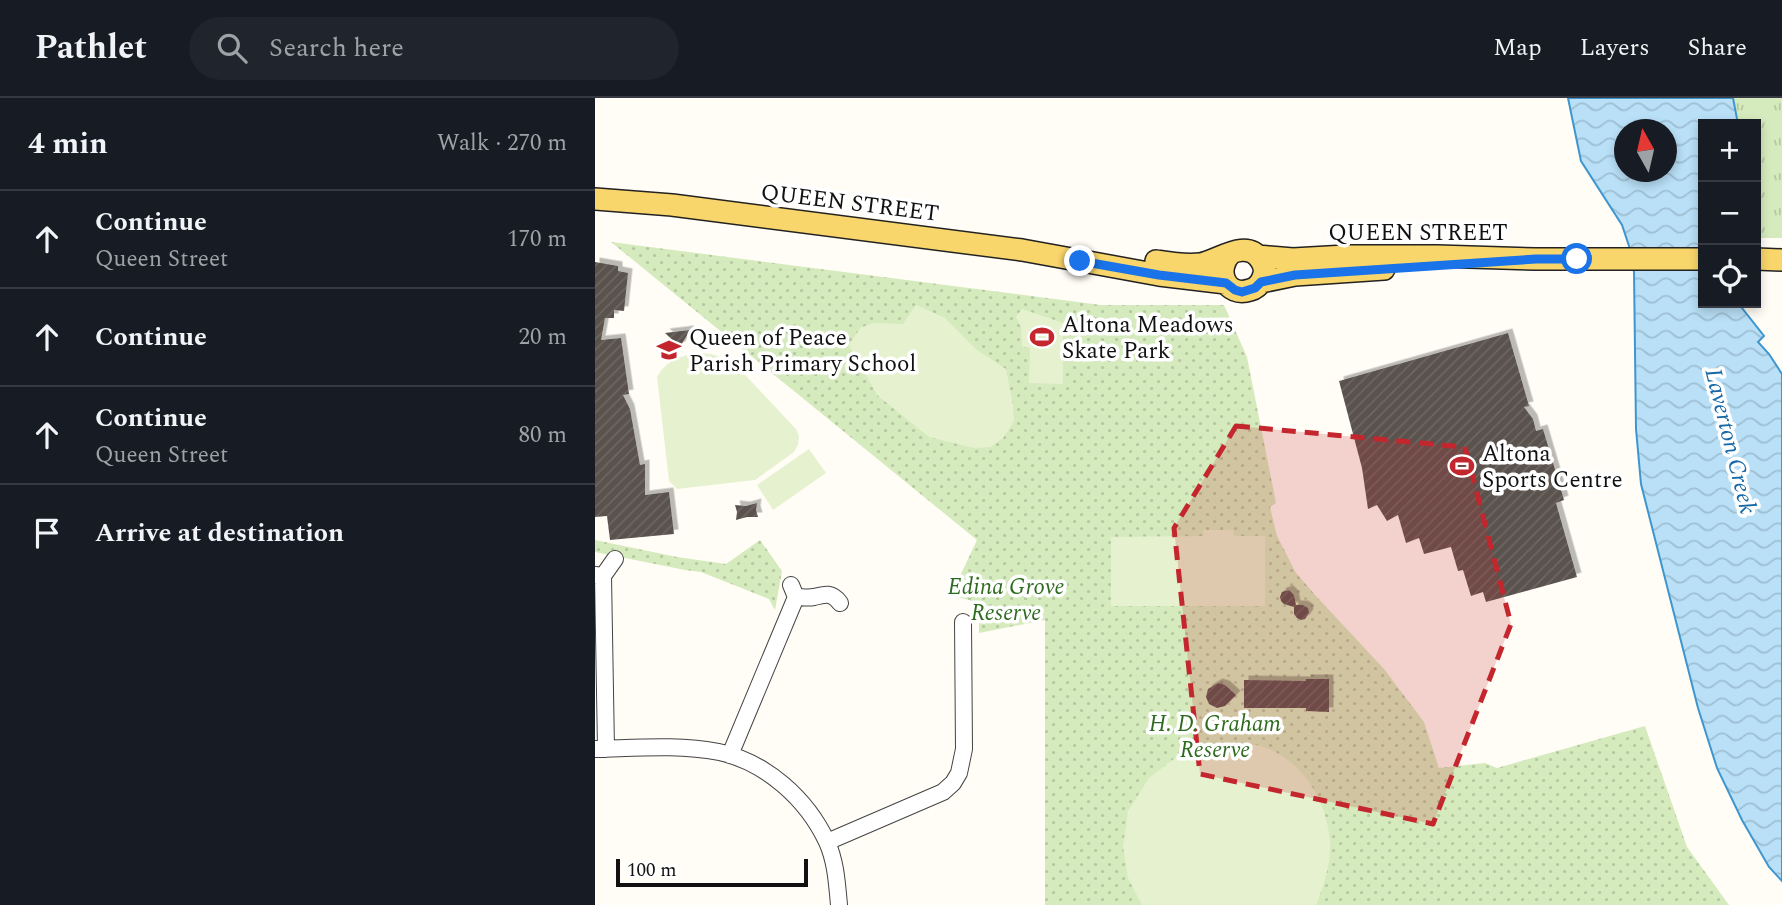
<!DOCTYPE html>
<html lang="en">
<head>
<meta charset="utf-8">
<style>
	:root { --surface:#171b24; --page:#20242c; --text:#f1f3f6; --muted:#9ea1a6; --line:#363941 }
	body { margin:0; font-family:Spectral,serif; background:var(--page); color:var(--text) }
	.controls { position:absolute; right:21px; top:21px; display:grid; overflow:hidden; border-radius:0px; box-shadow:0 4px 10px #0003 }
	.controls button { width:63px; height:63px; display:grid; place-items:center; padding:0; border:0; border-bottom:2px solid var(--line); background:var(--surface); color:var(--text); font:35px sans-serif }
	.compass { position:absolute; left:1019px; top:21px; width:63px; height:63px; border-radius:50%; background:var(--surface); box-shadow:0 4px 10px #0003; rotate:352deg }
	.scale { position:absolute; left:21px; bottom:18px; width:192px; box-sizing:border-box; padding-left:7px; border:4px solid #111; border-top:0; font-size:19px; line-height:24px; white-space:nowrap; color:#111; -webkit-text-stroke:5px #fff; paint-order:stroke }
	.stop { position:absolute; width:21px; height:21px; margin:-16px; border:5px solid #1a73e8; border-radius:50%; background:#fff }
	.stop.end { background:#1a73e8; border-color:#fff; box-shadow:0 2px 7px #0008 }
	.list { margin:0; padding:0; list-style:none }
	h2 { display:flex; justify-content:space-between; align-items:center; height:91px; margin:0; padding:0 28px; font-size:30px }
	h2 small { font-size:23px; font-weight:400; color:var(--muted) }
	.list li { display:grid; grid-template-columns:46px 1fr auto; gap:21px; align-items:center; box-sizing:border-box; height:98px; padding:0 28px; border-top:2px solid var(--line) }
	.list b { display:block; font-size:26px; white-space:nowrap }
	.list p { margin:0; font-size:23px; white-space:nowrap; color:var(--muted) }
	.list em { font-size:23px; font-style:normal; color:var(--muted) }
	.icon { flex:none; width:38px; height:38px; fill:none; stroke:currentColor; stroke-width:2; stroke-linecap:round; stroke-linejoin:round }
	.map { position:relative; flex:none; width:1187px; height:807px; overflow:hidden }
	header { display:flex; align-items:center; gap:42px; box-sizing:border-box; height:98px; padding:0 35px; background:var(--surface); border-bottom:2px solid var(--line) }
	header strong { font-size:33px }
	nav { display:flex; gap:38px; margin-inline-start:auto; font-size:24px }
	.search { width:490px; height:63px; background:var(--page); display:flex; align-items:center; gap:18px; box-sizing:border-box; padding:0 24px; border-radius:38px; color:var(--muted); font-size:26px }
	main { display:flex }
	aside { flex:1; background:var(--surface) }
	.map>svg:first-child { display:block }
	.grass { fill:url(#grass-tufts) }
	.park { fill:url(#park-dots) }
	.pitch { fill:#e6f2cf }
	.water { fill:url(#water-waves); stroke:#3f96cf; stroke-width:2; fill-rule:evenodd }
	.building { fill:url(#building-hatch); filter:url(#shadow) }
	.lines { fill:none; stroke-linecap:round; stroke-linejoin:round }
	.minor-casing { stroke:#444; stroke-width:18 }
	.major-casing { stroke:#222; stroke-width:24 }
	.minor { stroke:#fff; stroke-width:16 }
	.major { stroke:#f9d66b; stroke-width:21 }
	.route { stroke:#1a73e8; stroke-width:9 }
	.marked { fill:#c4262e; fill-opacity:0.2; stroke:#c4262e; stroke-width:5; stroke-dasharray:14 9; stroke-linejoin:round }
	.labels { text-anchor:middle; stroke-width:7; stroke-linejoin:round; paint-order:stroke }
	.street-label { font-size:23px; fill:#111; stroke:#fff }
	.poi-label { font-size:23px; fill:#111; stroke:#fff; text-anchor:start }
	.park-label { font-size:23px; font-style:italic; fill:#2f6b1f; stroke:#fff }
	.water-label { font-size:24px; font-style:italic; fill:#1768a6; stroke:#fff }
</style>
</head>
<body>
<header>
<strong>Pathlet</strong>
<div class="search"><svg class="icon" aria-label="search" viewBox="0 0 24 24"><circle cx="10" cy="10" r="6"/><path d="M15 15l6 6"/></svg>Search here</div>
<nav><a>Map</a><a>Layers</a><a>Share</a></nav>
</header>
<main>
<aside>
<h2>4 min<small>Walk · 270 m</small></h2>
<ul class="list">
<li><svg class="icon" aria-label="ahead" viewBox="0 0 24 24"><path d="M12 20V5M6 11l6-6 6 6"/></svg><div><b>Continue</b><p>Queen Street</p></div><em>170 m</em></li>
<li><svg class="icon" aria-label="ahead" viewBox="0 0 24 24"><path d="M12 20V5M6 11l6-6 6 6"/></svg><div><b>Continue</b></div><em>20 m</em></li>
<li><svg class="icon" aria-label="ahead" viewBox="0 0 24 24"><path d="M12 20V5M6 11l6-6 6 6"/></svg><div><b>Continue</b><p>Queen Street</p></div><em>80 m</em></li>
<li><svg class="icon" aria-label="arrive" viewBox="0 0 24 24"><path d="M6 21V4h12l-3 4 3 4H6"/></svg><div><b>Arrive at destination</b></div></li>
</ul>
</aside>
<div class="map">
<svg width="1187" height="807" viewBox="0 0 1187 807">
	<defs>
		<pattern id="grass-tufts" width="24" height="20" patternUnits="userSpaceOnUse" patternTransform="scale(1.75)"><rect width="24" height="20" fill="#d5ebbd"/><path d="M3 7l-1-3M5 7V3M7 7l1-3M15 17l-1-3M17 17v-4M19 17l1-3" fill="none" stroke="#b6c8a1"/></pattern>
		<pattern id="park-dots" width="8" height="8" patternUnits="userSpaceOnUse" patternTransform="scale(1.75)"><rect width="8" height="8" fill="#d5ebbd"/><path d="M2 2h.1M6 6h.1" fill="none" stroke="#b6c8a1" stroke-width="1.8" stroke-linecap="round"/></pattern>
		<pattern id="water-waves" width="16" height="10" patternUnits="userSpaceOnUse" patternTransform="scale(1.75)"><rect width="16" height="10" fill="#b9e0f7"/><path d="M0 5q4-4 8 0t8 0" fill="none" stroke="#9ebfd3"/></pattern>
		<pattern id="building-hatch" width="6" height="6" patternUnits="userSpaceOnUse" patternTransform="scale(1.75)"><rect width="6" height="6" fill="#5a524d"/><path d="M-1 1l2-2M0 6l6-6M5 7l2-2" fill="none" stroke="#6d6662"/></pattern>
		<filter id="shadow"><feDropShadow dx="4.5" dy="-4.5" stdDeviation="0" flood-color="#0004"/></filter>
	</defs>
	<rect width="100%" height="100%" fill="#fffdf5"/>
	<!-- grass -->
	<path class="grass" d="M1138,0H1187V140H1161V26H1143Z"/>
	<!-- park -->
	<path class="park" d="M16,144L506,207H629L652,259L681,405L675,409L682,438L701,475L721,498L789,571L829,624L844,670L890,665L902,670L1050,628L1092,749L1134,807H450V522L384,535V505L356,497L382,442Z
		M0,442L82,459L131,466L165,442L187,473L180,512L174,501L106,474L90,472L0,454Z"/>
	<!-- pitch -->
	<path class="pitch" d="M321,207L350,220L382,252L411,271L418,307L419,323L408,340L396,349L379,350L334,339L282,297L254,247L265,230L278,225L308,226Z
		M427,211L468,225V286L434,285L435,250L427,249L426,229L421,219Z
		M102,255C116,255 127,258 140,266L201,331L204,338L203,347L199,354L160,382L82,391L74,383L62,279C71,263 84,258 102,255Z
		M214,351L231,375L178,412L162,387Z
		M608,432H638L639,438H670V508H516V439L608,438Z
		M634,645C642,645 652,645 661,647C705,657 732,701 735,744C736,766 729,787 721,807H547L533,780L528,749L533,713L554,680L580,660L606,648Z"/>
	<!-- water -->
	<path class="water" d="M973,0H1138L1143,26H1108V205H1143L1169,238L1163,244L1174,256L1187,276V783L1174,769L1147,722L1122,670L1103,610L1046,386L1041,331L1039,174L1034,148L1027,127L986,63ZM1030,32H1072V74H1030Z"/>
	<!-- building -->
	<path class="building" d="M0,164L23,168V173L33,175L29,213L19,212V220H10L6,242L26,240L34,296L28,297L35,311L45,367L50,366V397L74,394L79,436L15,442L12,418L0,419Z
		M95,232L85,249L70,235Z
		M913,235L934,308L929,309L938,321L941,333L948,331L969,402L961,405L982,479L891,504L888,494L876,498L868,472L863,473L856,449L829,456L824,440L811,445L803,417L792,423L782,407L773,411L767,370L744,283Z
		M162,405L161,412L163,419H152L141,422L142,414L140,407L151,408Z
		M694,492L699,497L701,507H708L713,510L714,515L710,521L706,522L702,520L699,516V509L689,506L686,503L685,499L687,494Z
		M711,581H734V614L711,613V610H649V582L711,583Z
		M623,585L630,587L641,597L630,608L622,610L614,606L611,599L613,591Z"/>
	<g class="lines">
		<!-- minor casing -->
		<g class="minor-casing">
			<path id="minor" d="M0,477L8,478L20,461
				M8,478L11,651
				M196,487L201,499C207,499 213,500 219,499C230,496 237,494 245,505
				M0,651C41,650 84,646 124,654C171,664 212,701 232,744C241,764 242,786 244,807
				M135,657L201,499
				M232,744L348,694L358,685L364,675L369,651L368,524"/>
		</g>
		<!-- major casing -->
		<g class="major-casing">
			<path id="major" d="M0,101L77,107L427,152L564,177L631,185
				M663,158L698,161L751,158H842L941,161H1108
				M1161,161L1187,162
				M561,163C574,165 591,168 605,166C623,163 651,140 665,161C668,165 670,171 669,176C667,184 663,190 655,192C631,200 619,172 636,155
				M666,184L700,177L789,171"/>
		</g>
		<!-- minor -->
		<use href="#minor" class="minor"/>
		<!-- major -->
		<use href="#major" class="major"/>
	</g>
	<g class="lines">
		<!-- route -->
		<path class="route" d="M485,163L564,177L631,185L640,192L647,194L660,190L666,184L700,177L941,161H982"/>
	</g>
	<!-- marked area -->
	<path class="marked" d="M641,328L870,349L916,526L838,726L605,676L579,430Z"/>
	<!-- icons -->
	<defs>
		<g id="stadium-bare" transform="scale(1.89)"><path d="M0-5a6.5 5 0 1 0 0 10a6.5 5 0 1 0 0-10ZM-3.5-1.8h7v3.6h-7Z" fill="#c4262e" stroke="#fff" stroke-width="2.5" paint-order="stroke"/></g>
		<g id="school-bare" transform="scale(1.89)"><path d="M0-5L7-2L0 1L-7-2ZM-4 1L0 2.5L4 1V4Q0 6-4 4Z" fill="#c4262e" stroke="#fff" stroke-width="2.5" paint-order="stroke"/></g>
	</defs>
	<g fill-rule="evenodd">
		<use href="#stadium-bare" x="447" y="239"/>
		<use href="#school-bare" x="74" y="252"/>
		<use href="#stadium-bare" x="867" y="368"/>
	</g>
	<g class="labels">
		<!-- street labels -->
		<g class="street-label">
			<text transform="translate(255 104) rotate(7)" y="8">QUEEN STREET</text>
			<text x="823" y="142">QUEEN STREET</text>
		</g>
		<!-- poi labels -->
		<g class="poi-label">
			<text x="467" y="234">Altona Meadows<tspan x="467" dy="26">Skate Park</tspan></text>
			<text x="94" y="247">Queen of Peace<tspan x="94" dy="26">Parish Primary School</tspan></text>
			<text x="887" y="363">Altona<tspan x="887" dy="26">Sports Centre</tspan></text>
		</g>
		<!-- park labels -->
		<g class="park-label">
			<text x="411" y="496">Edina Grove<tspan x="411" dy="26">Reserve</tspan></text>
			<text x="620" y="633">H. D. Graham<tspan x="620" dy="26">Reserve</tspan></text>
		</g>
		<!-- water labels -->
		<g class="water-label">
			<text transform="translate(1136 343) rotate(76)" y="8">Laverton Creek</text>
		</g>
	</g>
</svg>
<div class="controls">
<button>+</button>
<button>−</button>
<button><svg class="icon" aria-label="locate" viewBox="0 0 24 24"><circle cx="12" cy="12" r="6"/><path d="M12 2v4M12 18v4M2 12h4M18 12h4"/></svg></button>
</div>
<svg class="compass" viewBox="-18 -18 36 36"><path d="M0-13l5 13h-10z" fill="#e53935"/><path d="M0 13l5-13h-10z" fill="#9ea1a6"/></svg>
<div class="scale">100 m</div>
<div class="stop" style="left:982px;top:161px"></div>
<div class="stop end" style="left:485px;top:163px"></div>
</div>
</main>
</body>
</html>
